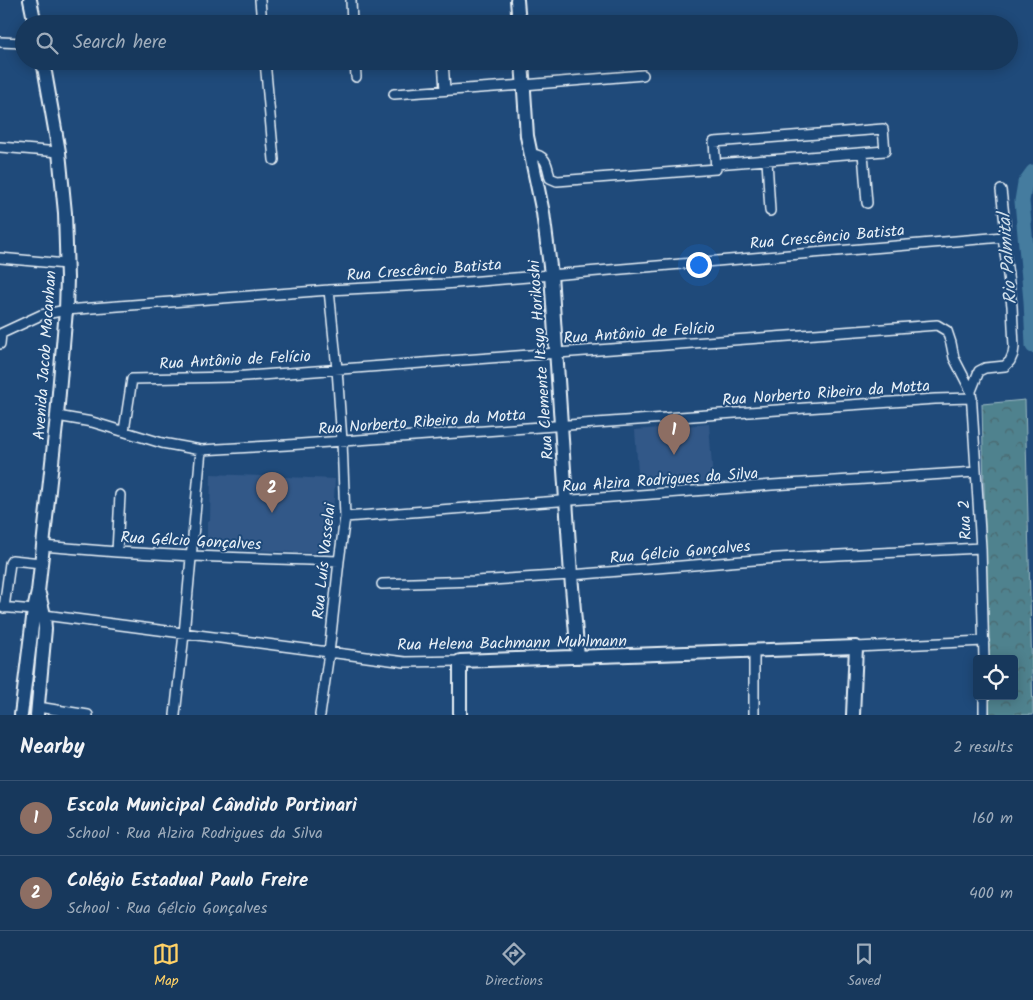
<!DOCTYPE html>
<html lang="en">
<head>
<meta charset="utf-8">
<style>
	:root { --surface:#17385c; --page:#203f62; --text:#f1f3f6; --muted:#9eacbb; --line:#365272; --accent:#ffd166 }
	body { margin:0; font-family:Kalam,sans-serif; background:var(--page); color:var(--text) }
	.controls { position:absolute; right:15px; bottom:15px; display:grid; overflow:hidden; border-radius:5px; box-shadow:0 2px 12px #0003 }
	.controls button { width:45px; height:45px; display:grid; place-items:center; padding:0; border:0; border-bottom:1px solid var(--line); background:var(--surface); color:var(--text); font:25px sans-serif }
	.you { position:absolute; left:698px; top:264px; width:18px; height:18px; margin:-12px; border:4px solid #fff; border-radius:50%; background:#1a73e8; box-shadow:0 0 0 8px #1a73e833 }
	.badge { display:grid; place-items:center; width:32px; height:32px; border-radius:50%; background:var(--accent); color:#fff; font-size:16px; font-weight:700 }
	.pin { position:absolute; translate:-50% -41px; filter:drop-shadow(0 1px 2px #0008) }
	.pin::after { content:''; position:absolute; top:26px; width:18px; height:15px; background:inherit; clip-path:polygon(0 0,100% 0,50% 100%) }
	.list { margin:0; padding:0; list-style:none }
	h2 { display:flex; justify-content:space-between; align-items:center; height:65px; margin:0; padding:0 20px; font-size:21px }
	h2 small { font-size:16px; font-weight:400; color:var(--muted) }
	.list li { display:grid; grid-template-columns:32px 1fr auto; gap:15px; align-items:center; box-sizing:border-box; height:75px; padding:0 20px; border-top:1px solid var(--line) }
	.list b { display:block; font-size:19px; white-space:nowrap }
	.list p { margin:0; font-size:16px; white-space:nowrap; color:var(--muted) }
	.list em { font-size:16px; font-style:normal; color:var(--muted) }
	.icon { flex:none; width:28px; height:28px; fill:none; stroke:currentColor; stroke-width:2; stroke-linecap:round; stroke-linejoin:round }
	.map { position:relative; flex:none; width:1033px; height:715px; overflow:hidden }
	.search { position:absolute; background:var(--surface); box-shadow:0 2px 12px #0003; left:15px; right:15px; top:15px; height:55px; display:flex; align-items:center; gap:12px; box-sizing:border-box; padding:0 18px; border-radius:28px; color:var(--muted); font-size:19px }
	.sheet { height:215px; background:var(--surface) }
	nav { display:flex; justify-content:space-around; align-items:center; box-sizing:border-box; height:70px; border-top:1px solid var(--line); background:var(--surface); font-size:14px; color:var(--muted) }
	nav a { display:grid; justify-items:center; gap:2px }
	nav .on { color:var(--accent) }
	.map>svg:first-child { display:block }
	.built { fill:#325888 }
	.park { fill:url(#park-crowns); stroke:#9cbac3 }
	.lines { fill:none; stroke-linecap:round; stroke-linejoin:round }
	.river { stroke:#447c9f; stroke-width:15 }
	.street-casing { stroke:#e8f1f8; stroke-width:12 }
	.secondary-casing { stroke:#e8f1f8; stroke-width:16 }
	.street { stroke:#1f4a7a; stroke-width:9 }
	.secondary { stroke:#1f4a7a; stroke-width:12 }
	.labels { text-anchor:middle; stroke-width:4; stroke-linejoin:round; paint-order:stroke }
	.street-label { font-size:16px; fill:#e8f1f8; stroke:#1f4a7a }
	.water-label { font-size:18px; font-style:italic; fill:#cfdfeb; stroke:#1f4a7a }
</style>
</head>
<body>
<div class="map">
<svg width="1033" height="715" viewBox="0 0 1033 715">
	<defs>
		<pattern id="park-crowns" width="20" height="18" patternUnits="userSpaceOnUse" patternTransform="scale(1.25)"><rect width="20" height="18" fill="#4f828e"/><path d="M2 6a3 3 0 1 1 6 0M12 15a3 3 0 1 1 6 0" fill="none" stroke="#4b686f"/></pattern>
	</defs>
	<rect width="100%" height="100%" fill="#1f4a7a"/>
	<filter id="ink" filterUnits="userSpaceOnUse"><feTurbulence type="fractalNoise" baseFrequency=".02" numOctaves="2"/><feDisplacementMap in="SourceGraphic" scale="10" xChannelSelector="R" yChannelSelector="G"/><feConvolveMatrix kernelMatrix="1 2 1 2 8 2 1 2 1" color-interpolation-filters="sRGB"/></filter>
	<g filter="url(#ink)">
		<!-- built -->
		<path class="built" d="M709,424L713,481L639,487L635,430Z
			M211,474L335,479L331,554L207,548V521H210Z"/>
		<!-- park -->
		<path class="park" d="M1025,400L1033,715H989V696H1014V659H988L982,404Z"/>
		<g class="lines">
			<!-- river -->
			<path class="river" d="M1033,172L1025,183L1022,201L1031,301L1033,346"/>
			<!-- street casing -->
			<g class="street-casing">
				<path id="street" d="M260,0L262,24
					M351,0L352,24
					M0,42L24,43
					M265,61L274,160
					M355,61L356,77
					M443,61L445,90
					M394,94L524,85L643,75
					M0,147L59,152
					M863,153L867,203
					M531,154C547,155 547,165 550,178L557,181L716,169L714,142L883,129L885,151L716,164
					M767,160L770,211
					M0,258L66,264
					M0,334L41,315L66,310L329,290L444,284L1003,237
					M0,344L1,334
					M971,391L979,371L985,368L1005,366L1010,361L1013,354L1014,347L1012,306L1003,237L1005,224L1001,190
					M57,416L92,422L162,443L201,450L287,445L763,411L935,399L972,398
					M124,431L132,379L233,377L937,325L947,331L951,343L954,358L971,391L981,548L984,659
					M345,517L772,485L976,472
					M42,546L117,552L192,556L339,561
					M117,552L120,495
					M382,584L475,581L571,575L778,558L981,548
					M0,607L34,610
					M4,608L10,563L12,560L41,563
					M44,615L405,662L460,661
					M856,647L984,641
					M984,696V715
					M38,707L88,715
					M175,715L184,634L201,450
					M320,715L329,653L339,561L345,517L342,441L337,369L329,290
					M754,715V651"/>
			</g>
			<!-- secondary casing -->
			<g class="secondary-casing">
				<path id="secondary" d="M30,0L35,24
					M517,0L519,24
					M522,61L527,136L543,213L551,274L571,575L578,657
					M21,715L34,610L38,592L57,416L66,310L67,278L65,213L59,152L43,61
					M37,715L45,629L44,615L39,594
					M460,715V661L856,647L853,715"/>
			</g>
			<!-- street -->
			<use href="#street" class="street"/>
			<!-- secondary -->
			<use href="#secondary" class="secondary"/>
		</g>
	</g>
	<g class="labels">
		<!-- street labels -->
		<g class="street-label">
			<text transform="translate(827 236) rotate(-5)" y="6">Rua Crescêncio Batista</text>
			<text transform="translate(424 269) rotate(-4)" y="6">Rua Crescêncio Batista</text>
			<text transform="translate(639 332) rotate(-4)" y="6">Rua Antônio de Felício</text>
			<text transform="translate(44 355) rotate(-86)" y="6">Avenida Jacob Macanhan</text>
			<text transform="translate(235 359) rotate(-3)" y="6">Rua Antônio de Felício</text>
			<text transform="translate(540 360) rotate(-94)" y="6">Rua Clemente Itsyo Horikoshi</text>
			<text transform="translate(826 392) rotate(-4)" y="6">Rua Norberto Ribeiro da Motta</text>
			<text transform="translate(422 421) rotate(-4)" y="6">Rua Norberto Ribeiro da Motta</text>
			<text transform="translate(660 479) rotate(-4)" y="6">Rua Alzira Rodrigues da Silva</text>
			<text transform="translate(964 520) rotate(-93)" y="6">Rua 2</text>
			<text transform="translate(191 540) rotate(3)" y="6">Rua Gélcio Gonçalves</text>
			<text transform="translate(680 551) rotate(-5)" y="6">Rua Gélcio Gonçalves</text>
			<text transform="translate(323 561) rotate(-84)" y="6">Rua Luís Vasselai</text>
			<text transform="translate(512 642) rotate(-1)" y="6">Rua Helena Bachmann Muhlmann</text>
		</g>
		<!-- water labels -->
		<g class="water-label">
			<text transform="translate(1007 259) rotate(-94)" y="6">Rio Palmital</text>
		</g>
	</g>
</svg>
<div class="controls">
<button><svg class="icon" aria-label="locate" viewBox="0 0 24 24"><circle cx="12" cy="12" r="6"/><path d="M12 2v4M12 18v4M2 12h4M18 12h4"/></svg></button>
</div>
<div class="you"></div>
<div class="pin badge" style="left:674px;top:455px;background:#8d6e63">1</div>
<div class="pin badge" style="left:272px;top:513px;background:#8d6e63">2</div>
<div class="search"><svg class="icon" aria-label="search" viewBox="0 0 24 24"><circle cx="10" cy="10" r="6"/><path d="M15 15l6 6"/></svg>Search here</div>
</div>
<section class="sheet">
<h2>Nearby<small>2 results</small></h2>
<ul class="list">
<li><span class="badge" style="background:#8d6e63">1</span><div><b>Escola Municipal Cândido Portinari</b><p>School · Rua Alzira Rodrigues da Silva</p></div><em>160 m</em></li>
<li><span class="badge" style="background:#8d6e63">2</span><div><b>Colégio Estadual Paulo Freire</b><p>School · Rua Gélcio Gonçalves</p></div><em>400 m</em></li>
</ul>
</section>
<nav>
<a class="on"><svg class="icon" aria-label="map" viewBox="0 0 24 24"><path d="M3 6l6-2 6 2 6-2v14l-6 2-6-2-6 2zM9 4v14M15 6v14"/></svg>Map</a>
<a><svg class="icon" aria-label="directions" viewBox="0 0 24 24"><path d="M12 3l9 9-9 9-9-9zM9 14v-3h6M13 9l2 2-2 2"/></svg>Directions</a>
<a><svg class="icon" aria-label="saved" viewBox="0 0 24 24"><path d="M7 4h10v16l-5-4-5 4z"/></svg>Saved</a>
</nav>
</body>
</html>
